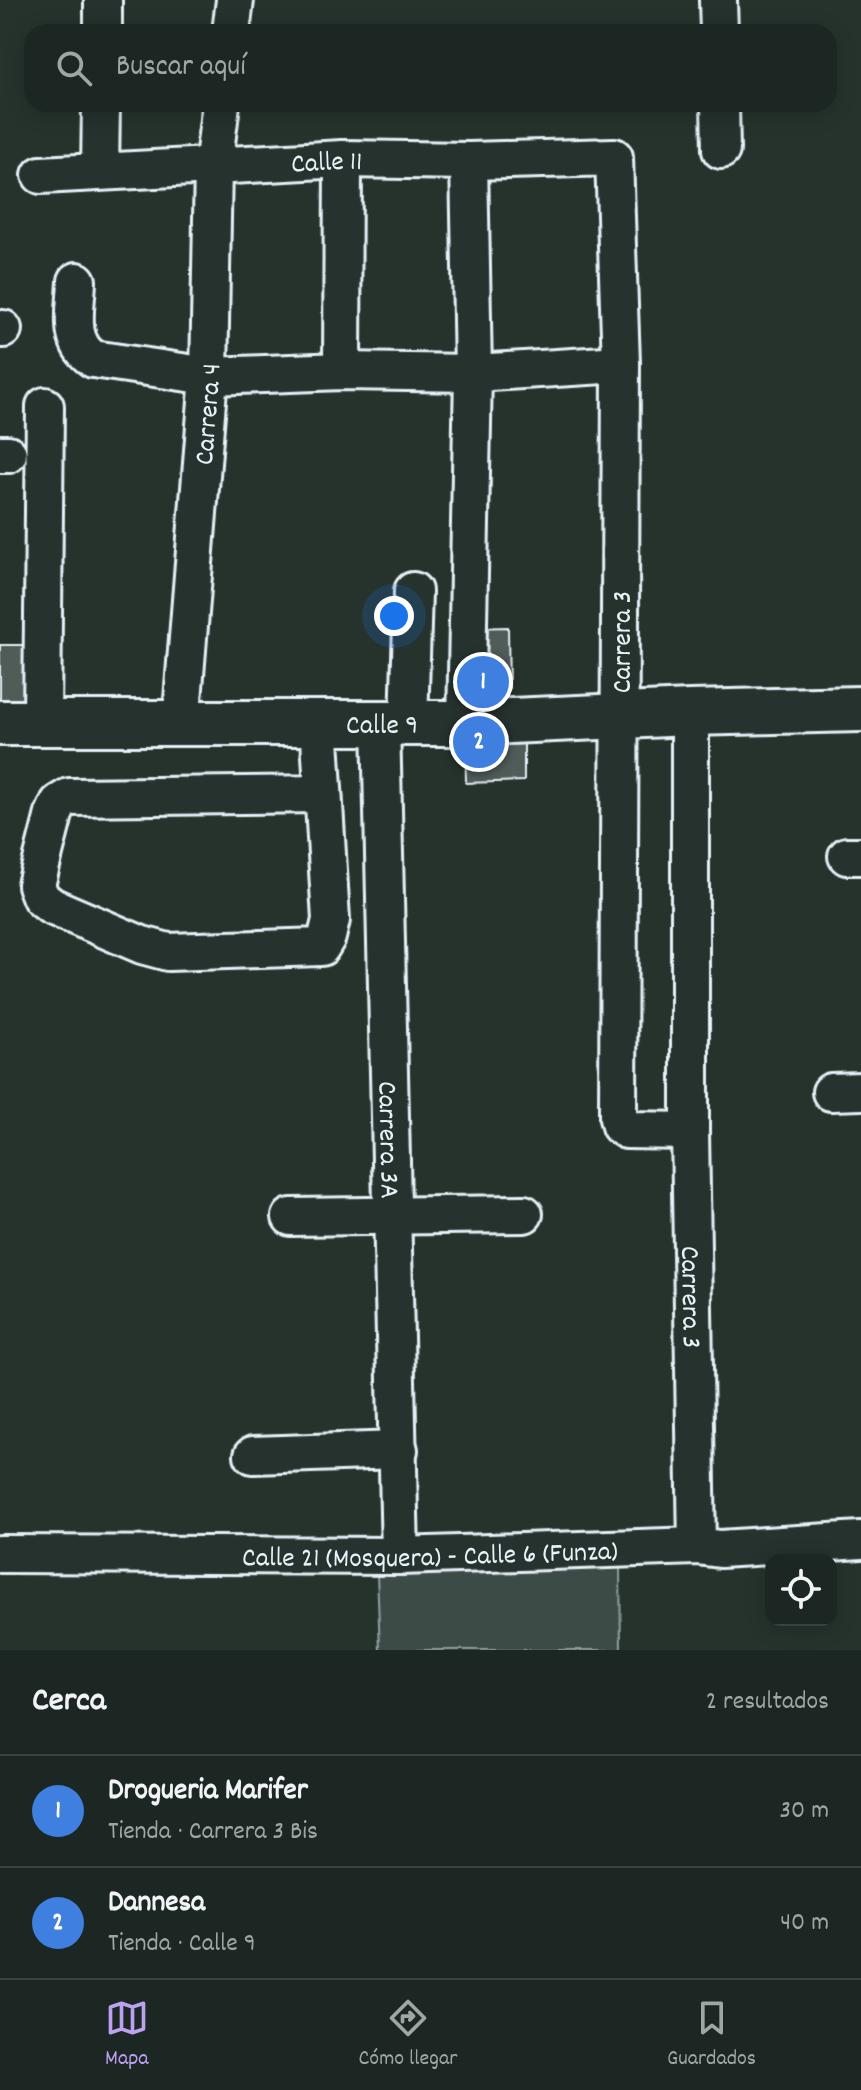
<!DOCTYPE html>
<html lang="es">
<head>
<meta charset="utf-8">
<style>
	:root { --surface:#1c2622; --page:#29322f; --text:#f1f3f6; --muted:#a0a5a5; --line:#3a4340; --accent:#bca0f2 }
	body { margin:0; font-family:Dekko,sans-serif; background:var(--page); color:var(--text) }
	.controls { position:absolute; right:24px; bottom:24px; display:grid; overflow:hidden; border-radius:16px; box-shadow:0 4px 20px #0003 }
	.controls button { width:72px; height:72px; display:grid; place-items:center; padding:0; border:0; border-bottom:2px solid var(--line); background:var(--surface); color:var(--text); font:40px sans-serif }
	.you { position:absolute; left:394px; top:616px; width:28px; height:28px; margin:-20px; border:6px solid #fff; border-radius:50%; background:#1a73e8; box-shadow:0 0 0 12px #1a73e833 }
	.badge { display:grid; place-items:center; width:52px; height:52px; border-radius:50%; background:var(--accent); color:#fff; font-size:26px; font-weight:700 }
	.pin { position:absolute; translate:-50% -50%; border:4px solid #fff; box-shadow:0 2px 8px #0006 }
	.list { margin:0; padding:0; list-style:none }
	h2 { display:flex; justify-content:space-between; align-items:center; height:104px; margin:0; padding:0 32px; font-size:34px }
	h2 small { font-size:26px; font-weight:400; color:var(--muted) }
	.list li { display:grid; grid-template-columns:52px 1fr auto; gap:24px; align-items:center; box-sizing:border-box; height:112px; padding:0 32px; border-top:2px solid var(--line) }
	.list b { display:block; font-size:30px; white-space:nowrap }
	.list p { margin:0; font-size:26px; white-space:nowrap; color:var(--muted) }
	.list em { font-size:26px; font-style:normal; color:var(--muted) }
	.icon { flex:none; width:44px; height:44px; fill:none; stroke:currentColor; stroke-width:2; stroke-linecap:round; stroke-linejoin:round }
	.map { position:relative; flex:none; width:861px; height:1650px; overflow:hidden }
	.search { position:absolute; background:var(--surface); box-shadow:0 4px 20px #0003; left:24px; right:24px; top:24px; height:88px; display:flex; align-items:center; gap:20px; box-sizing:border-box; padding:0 28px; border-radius:24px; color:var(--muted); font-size:30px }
	.sheet { height:328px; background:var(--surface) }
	nav { display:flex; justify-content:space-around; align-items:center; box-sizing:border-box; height:112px; border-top:2px solid var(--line); background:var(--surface); font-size:22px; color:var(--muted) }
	nav a { display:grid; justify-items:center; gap:4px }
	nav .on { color:var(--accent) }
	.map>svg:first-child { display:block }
	.green { fill:#3e4b47; stroke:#939ea0; stroke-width:2 }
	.building { fill:#505c59; stroke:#e8f1f8; stroke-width:2 }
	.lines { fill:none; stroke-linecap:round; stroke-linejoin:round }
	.minor-casing { stroke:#e8f1f8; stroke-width:42 }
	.major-casing { stroke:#e8f1f8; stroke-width:50 }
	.minor { stroke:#26332d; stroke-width:36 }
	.major { stroke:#26332d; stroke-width:44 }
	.labels { text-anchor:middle; stroke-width:7; stroke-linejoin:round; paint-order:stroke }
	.street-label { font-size:28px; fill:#e8f1f8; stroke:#26332d }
</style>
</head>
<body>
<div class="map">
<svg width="861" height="1650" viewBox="0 0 861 1650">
	<rect width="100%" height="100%" fill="#26332d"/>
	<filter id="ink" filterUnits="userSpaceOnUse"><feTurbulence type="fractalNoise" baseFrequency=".0125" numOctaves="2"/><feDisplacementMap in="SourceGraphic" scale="16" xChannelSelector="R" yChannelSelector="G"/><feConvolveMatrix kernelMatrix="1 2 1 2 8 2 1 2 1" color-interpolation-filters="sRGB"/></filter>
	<g filter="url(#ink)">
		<!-- green -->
		<path class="green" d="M620,1567L621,1650H380L377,1573Z"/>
		<!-- building -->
		<path class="building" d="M508,627L509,690H472L471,628Z
			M0,645H25V703H0Z
			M524,731V781L466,783L465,733Z"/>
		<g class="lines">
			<!-- minor casing -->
			<g class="minor-casing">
				<g id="minor">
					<path d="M718,0L719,32"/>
					<path d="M103,32V0"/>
					<path d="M231,32L235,0"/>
					<path d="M720,104L721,150"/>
					<path d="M100,171L101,104"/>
					<path id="s1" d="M41,175L343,159L469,161L614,157L621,364L618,1118L620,1126L626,1130L690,1131"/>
					<path d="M77,281C76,311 67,341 93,359L209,376L342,371L473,373L621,364"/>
					<path d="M0,329H3"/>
					<path d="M342,371L343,159"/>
					<path d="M0,454H8"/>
					<path id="s2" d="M690,713V1131L697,1546"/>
					<path d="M42,721L45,406"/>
					<path d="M319,722L331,920L327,937L321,947L168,952L142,945L51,906L41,898L36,885L54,814L59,803L69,797L322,794"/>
					<path id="s3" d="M381,722L400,1556"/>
					<path d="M466,723L473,373L469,161"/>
					<path d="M409,724L413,591"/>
					<path id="s4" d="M181,725L209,376L213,167L221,104"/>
					<path d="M847,856H861"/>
					<path d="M831,1092L861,1091"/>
					<path d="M291,1217L524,1214"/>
					<path d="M253,1455L399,1450"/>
					<path id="s5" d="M0,1554L400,1556L697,1546L720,1549L861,1540"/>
				</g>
			</g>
			<!-- major casing -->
			<g class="major-casing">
				<g id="major">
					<path id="s6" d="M0,723H466L690,713L861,709"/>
				</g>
			</g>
			<!-- minor -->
			<use href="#minor" class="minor"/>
			<!-- major -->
			<use href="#major" class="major"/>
		</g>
	</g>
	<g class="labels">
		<!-- street labels -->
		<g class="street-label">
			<text dy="10" stroke="none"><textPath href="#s1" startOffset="286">Calle 11</textPath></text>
			<text dy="10" stroke="none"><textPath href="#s4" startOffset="312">Carrera 4</textPath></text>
			<text transform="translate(620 642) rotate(-90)" y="10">Carrera 3</text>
			<text dy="10" stroke="none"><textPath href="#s6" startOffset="382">Calle 9</textPath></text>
			<text dy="10" stroke="none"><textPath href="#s3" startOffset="418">Carrera 3A</textPath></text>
			<text dy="10" stroke="none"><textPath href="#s2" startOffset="584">Carrera 3</textPath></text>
			<text dy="10" stroke="none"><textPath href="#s5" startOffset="430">Calle 21 (Mosquera) - Calle 6 (Funza)</textPath></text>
		</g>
	</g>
</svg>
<div class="controls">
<button><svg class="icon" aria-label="locate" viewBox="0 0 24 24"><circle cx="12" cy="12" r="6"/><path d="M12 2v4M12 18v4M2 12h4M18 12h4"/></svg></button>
</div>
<div class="you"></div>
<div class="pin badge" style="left:483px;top:682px;background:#3f7fe0">1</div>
<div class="pin badge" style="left:479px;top:742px;background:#3f7fe0">2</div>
<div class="search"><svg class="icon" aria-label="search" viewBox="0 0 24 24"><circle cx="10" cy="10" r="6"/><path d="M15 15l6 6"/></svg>Buscar aquí</div>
</div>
<section class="sheet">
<h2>Cerca<small>2 resultados</small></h2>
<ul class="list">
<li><span class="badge" style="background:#3f7fe0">1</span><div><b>Drogueria Marifer</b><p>Tienda · Carrera 3 Bis</p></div><em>30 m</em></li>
<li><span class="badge" style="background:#3f7fe0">2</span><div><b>Dannesa</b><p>Tienda · Calle 9</p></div><em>40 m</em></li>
</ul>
</section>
<nav>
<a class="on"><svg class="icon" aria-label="map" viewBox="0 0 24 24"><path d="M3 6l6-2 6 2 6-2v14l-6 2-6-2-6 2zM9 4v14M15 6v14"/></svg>Mapa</a>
<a><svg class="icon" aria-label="directions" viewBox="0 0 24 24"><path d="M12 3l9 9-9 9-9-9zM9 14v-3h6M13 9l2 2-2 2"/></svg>Cómo llegar</a>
<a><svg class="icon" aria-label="saved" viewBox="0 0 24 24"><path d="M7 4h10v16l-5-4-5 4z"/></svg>Guardados</a>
</nav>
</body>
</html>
